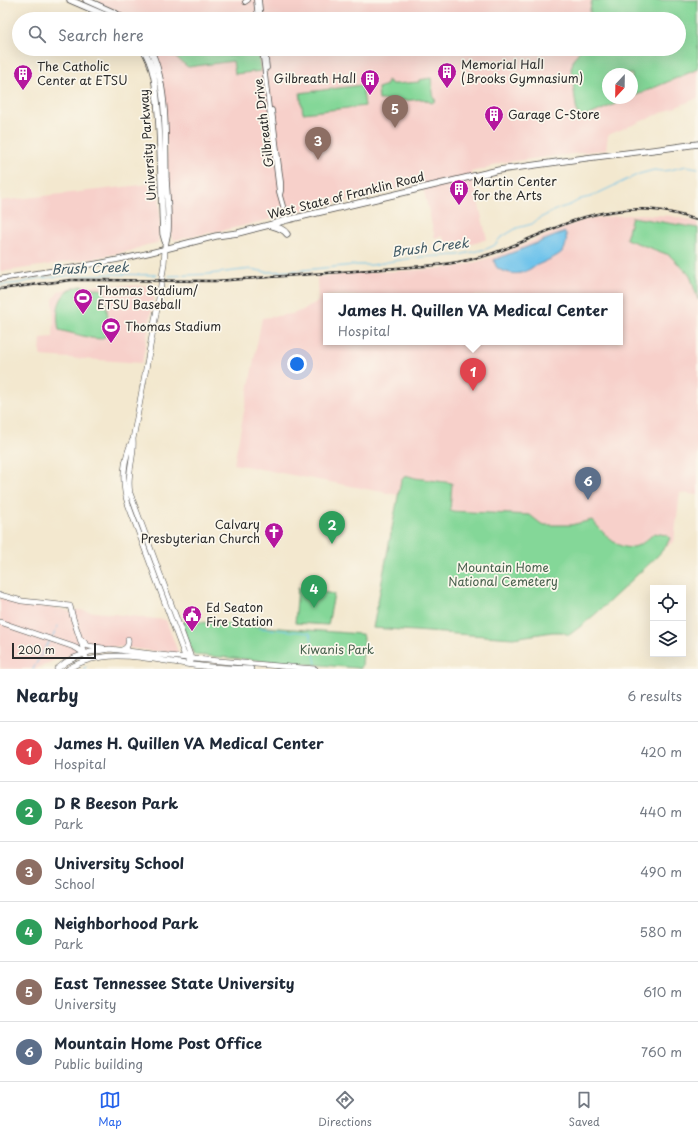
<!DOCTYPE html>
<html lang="en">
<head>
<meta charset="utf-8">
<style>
	:root { --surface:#fff; --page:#f2f2f3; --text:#1f2937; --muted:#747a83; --line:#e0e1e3; --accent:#2563eb }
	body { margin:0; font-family:"Playpen Sans",sans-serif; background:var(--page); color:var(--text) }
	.controls { position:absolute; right:12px; bottom:12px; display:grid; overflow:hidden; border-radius:0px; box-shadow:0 4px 16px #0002 }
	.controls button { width:36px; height:36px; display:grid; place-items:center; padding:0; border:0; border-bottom:1px solid var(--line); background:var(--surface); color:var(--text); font:20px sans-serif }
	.compass { position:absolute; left:602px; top:68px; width:36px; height:36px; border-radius:50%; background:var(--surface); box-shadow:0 4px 16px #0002; rotate:202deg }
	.scale { position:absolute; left:12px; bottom:10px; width:84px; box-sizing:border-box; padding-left:4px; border:2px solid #2b2b2b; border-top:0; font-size:11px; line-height:14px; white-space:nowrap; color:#2b2b2b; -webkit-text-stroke:3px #fbf7ec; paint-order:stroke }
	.you { position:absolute; left:297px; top:364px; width:14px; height:14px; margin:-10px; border:3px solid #fff; border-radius:50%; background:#1a73e8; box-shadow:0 0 0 6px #1a73e833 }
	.badge { display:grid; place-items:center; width:26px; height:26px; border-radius:50%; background:var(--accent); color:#fff; font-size:13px; font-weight:700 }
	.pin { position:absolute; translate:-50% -33px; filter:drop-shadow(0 1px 2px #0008) }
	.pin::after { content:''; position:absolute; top:21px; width:14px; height:12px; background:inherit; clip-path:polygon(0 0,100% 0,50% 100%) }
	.popup { position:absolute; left:323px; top:293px; width:300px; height:52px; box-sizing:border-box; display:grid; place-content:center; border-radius:0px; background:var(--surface); filter:drop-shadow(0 1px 3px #0005); font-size:13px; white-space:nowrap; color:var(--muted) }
	.popup b { font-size:15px; color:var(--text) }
	.popup::after { content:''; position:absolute; left:50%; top:100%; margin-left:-8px; border:8px solid transparent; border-top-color:var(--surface) }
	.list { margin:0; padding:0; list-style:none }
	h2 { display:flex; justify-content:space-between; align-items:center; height:52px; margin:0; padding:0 16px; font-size:17px }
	h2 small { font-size:13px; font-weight:400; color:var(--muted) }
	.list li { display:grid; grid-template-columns:26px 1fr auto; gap:12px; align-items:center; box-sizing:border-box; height:60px; padding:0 16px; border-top:1px solid var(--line) }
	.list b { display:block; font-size:15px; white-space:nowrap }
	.list p { margin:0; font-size:13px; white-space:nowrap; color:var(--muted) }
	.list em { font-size:13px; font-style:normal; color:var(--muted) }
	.icon { flex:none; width:22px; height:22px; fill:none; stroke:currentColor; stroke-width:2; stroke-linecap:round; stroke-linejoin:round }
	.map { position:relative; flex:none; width:698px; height:669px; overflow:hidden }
	.search { position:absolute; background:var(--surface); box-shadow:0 4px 16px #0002; left:12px; right:12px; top:12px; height:44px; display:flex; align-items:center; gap:10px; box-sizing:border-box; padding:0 14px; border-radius:22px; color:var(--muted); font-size:15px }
	.sheet { height:412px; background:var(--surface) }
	nav { display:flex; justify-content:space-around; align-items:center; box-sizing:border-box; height:56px; border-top:1px solid var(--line); background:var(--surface); font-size:11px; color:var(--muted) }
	nav a { display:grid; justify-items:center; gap:2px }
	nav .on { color:var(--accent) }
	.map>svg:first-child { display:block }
	.built { fill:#f7d0ca; fill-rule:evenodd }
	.green { fill:#84d798; stroke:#588162 }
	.water { fill:#6ec3eb; stroke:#4c778b }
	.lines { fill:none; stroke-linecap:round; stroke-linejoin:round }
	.stream { stroke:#6ec3eb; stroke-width:1 }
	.tertiary-casing { stroke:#494744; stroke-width:5.5 }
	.secondary-casing { stroke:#494744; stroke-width:6 }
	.primary-casing { stroke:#494744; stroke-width:6 }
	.trunk-casing { stroke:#494744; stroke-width:7 }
	.tertiary { stroke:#fff; stroke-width:4 }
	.secondary { stroke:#fff; stroke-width:4.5 }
	.primary { stroke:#fff; stroke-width:5 }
	.trunk { stroke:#fff; stroke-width:5.5 }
	.rail-casing { stroke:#2b2b2b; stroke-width:2.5 }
	.rail { stroke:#fbf7ec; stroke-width:1; stroke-dasharray:3; stroke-linecap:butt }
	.labels { text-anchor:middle; stroke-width:3.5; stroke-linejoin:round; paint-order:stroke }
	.poi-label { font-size:12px; fill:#2b2b2b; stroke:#fbf7ec; text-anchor:start }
	.street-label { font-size:12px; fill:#2b2b2b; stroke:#fbf7ec }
	.park-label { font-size:12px; fill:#465f4c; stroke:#fbf7ec }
	.water-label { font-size:13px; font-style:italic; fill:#3f5965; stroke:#fbf7ec }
</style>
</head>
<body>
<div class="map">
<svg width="698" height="669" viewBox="0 0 698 669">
	<rect width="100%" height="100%" fill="#fbf7ec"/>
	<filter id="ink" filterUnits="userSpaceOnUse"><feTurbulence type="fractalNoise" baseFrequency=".025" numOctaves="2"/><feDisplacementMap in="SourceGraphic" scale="8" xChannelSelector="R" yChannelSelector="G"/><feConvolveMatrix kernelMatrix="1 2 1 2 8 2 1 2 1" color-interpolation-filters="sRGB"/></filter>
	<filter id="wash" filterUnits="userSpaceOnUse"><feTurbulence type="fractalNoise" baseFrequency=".012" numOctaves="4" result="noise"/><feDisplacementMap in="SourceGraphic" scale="16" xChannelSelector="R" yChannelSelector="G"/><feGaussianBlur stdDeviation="0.9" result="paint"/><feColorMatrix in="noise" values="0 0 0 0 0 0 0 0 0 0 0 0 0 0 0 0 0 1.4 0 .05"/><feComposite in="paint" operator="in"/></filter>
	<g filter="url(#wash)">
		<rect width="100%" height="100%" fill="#f3e8cf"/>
		<!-- built -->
		<path class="built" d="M100,0H698V98L608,135L606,150L585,152L573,154L499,163L489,168L471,172L487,239L476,243L445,247L443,236L435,238L422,183L357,199L334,203L293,212L276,218L234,228L174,240L171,236L170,228L164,96L151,49H679V19H124L98,5ZM608,74H632V98H608Z
			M159,183L160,217L159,238L158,243L146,245L130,251L95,258L0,272V201Z
			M638,214L672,216L698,223V495L680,493L674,541L664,549L668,543L655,533L645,541L633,547H627L617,544L608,537L592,520L571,525H545L540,523L530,515L450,510L452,483L415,478L409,476L401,481L398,495L234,464L262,318L292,314L303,310L318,301L317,277L358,273L434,269L461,266L493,257L586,219ZM326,296H620V342H326Z
			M114,285L156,286L142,363L41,356L40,354L41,338L53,337L54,320L53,299L59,291L76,286Z
			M0,598L23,604L62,609L73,613L76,610H78L166,620L178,652L176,654L122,647L92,646L88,650L78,653L69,654L68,658L65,660L59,658L36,669H4L0,668Z"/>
		<!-- green -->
		<path class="green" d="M592,0H698V69L632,97V74H608V98H629L587,116L583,117H579L577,113L571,69L574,58L581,49H679V19H590V9Z
			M171,49H234L227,50L228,56L243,54V50L244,49H258L261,71L235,74L233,61L188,67L170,53Z
			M431,78L434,99L436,100L432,103L423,99L390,102L386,100H379L378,88L387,85V80L392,84H396L419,82V80Z
			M362,85L365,106L303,113L300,93Z
			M632,217L698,228V300L690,275L669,255L626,239Z
			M82,286L104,290L108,318L107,335L101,339L91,338L59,330C55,310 58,289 82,286Z
			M409,476L415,478L452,483L450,511L530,515L540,523L545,525H571L592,520C602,531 617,551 633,547C641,546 649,538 654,533L666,535L670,538C665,552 646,566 636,576C614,597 593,618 569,635L562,632H552L513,638L373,628L401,481L404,477Z
			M298,588L334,594L328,625L295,623Z
			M186,621L361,634L363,635L364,638L362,666L360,669L358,668L194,655L182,625L183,622Z"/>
		<!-- water -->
		<path class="water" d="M565,232C568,237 566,245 564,250C557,257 550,259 542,263C527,269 523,277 506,272C498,269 496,269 494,260Z"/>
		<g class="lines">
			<!-- stream -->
			<path class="stream" d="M169,276L209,274L251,269L266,272L293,271L354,265H372L393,261L421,257L459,255L486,249L491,247L495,245L500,238L517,228L532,224L538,219L560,208L570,205L581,199L590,197L639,174L654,170L662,171L670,170L686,166L698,168
				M0,285L21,283L34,279L63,276L77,275L89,276L106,274L157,275
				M259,628L310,633L316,664
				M52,638L58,626
				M33,669L50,640
				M83,669L86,667"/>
		</g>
	</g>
	<g filter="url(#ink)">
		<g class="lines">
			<!-- tertiary casing -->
			<g class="tertiary-casing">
				<path id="tertiary" d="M256,0L258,19
					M259,0L261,19
					M245,2L248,0
					M262,49L279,192L287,220
					M265,49L267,68
					M272,110L281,182V191L280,195"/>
			</g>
			<!-- secondary casing -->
			<g class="secondary-casing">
				<path id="secondary" d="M0,279C55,270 111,263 165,249"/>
			</g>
			<!-- primary casing -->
			<g class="primary-casing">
				<path id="primary" d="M165,249L164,264L159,298L133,439C123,459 121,483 128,504L184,654L191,664
					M133,439C135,457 126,474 130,493L186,644L190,655L191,661
					M0,595L22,601L70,606L73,618L86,657
					M0,622L71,646L76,648L85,654
					M82,640L88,646L103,648
					M122,650C127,648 129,645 128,639
					M57,669L66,662L76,657L90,652L110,649L195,659L315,669
					M68,669C108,644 158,662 202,666C218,668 234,668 251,669"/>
			</g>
			<!-- trunk casing -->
			<g class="trunk-casing">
				<path id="trunk" d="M70,0L114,19
					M86,0L115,13L124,19
					M143,49C155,67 156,90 158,111C161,152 161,193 163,234L165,241
					M150,49C168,84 165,140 166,179C167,196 169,214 168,231C167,237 165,243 165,249L216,236L238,233L269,225L287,220L346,206L499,170L586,158L661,149L698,144
					M269,225C276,227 283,228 287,234"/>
			</g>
			<!-- tertiary -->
			<use href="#tertiary" class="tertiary"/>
			<!-- secondary -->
			<use href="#secondary" class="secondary"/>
			<!-- primary -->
			<use href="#primary" class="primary"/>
			<!-- trunk -->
			<use href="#trunk" class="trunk"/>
			<!-- rail casing -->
			<g class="rail-casing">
				<path id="rail" d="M0,289L71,280H91L215,281L425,266C451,264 477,260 502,250C534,238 569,219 602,213C624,209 650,207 672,213C681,215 689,218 698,220"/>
			</g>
			<!-- rail -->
			<use href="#rail" class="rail"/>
		</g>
	</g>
	<!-- icons -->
	<defs>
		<g id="building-pin" transform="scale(1)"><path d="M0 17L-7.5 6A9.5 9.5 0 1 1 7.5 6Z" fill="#b5179e" stroke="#fbf7ec"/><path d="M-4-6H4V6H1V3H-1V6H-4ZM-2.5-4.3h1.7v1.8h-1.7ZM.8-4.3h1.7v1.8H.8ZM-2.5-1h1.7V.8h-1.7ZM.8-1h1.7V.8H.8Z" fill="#fff"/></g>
		<g id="stadium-pin" transform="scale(1)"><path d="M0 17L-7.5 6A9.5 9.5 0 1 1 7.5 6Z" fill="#b5179e" stroke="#fbf7ec"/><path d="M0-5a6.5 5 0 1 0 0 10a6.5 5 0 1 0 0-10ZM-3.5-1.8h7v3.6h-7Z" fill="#fff"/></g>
		<g id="church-pin" transform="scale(1)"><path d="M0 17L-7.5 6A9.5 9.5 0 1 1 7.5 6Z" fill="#b5179e" stroke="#fbf7ec"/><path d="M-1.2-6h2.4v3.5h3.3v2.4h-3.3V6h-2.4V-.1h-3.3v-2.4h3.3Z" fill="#fff"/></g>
		<g id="civic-pin" transform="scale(1)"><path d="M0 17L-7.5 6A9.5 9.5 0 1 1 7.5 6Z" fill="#b5179e" stroke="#fbf7ec"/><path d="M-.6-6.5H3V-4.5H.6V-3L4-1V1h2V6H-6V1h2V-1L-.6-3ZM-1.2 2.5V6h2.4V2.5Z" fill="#fff"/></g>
	</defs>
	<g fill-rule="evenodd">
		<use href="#building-pin" x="447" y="72"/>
		<use href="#building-pin" x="23" y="74"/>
		<use href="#building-pin" x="370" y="79"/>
		<use href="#building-pin" x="494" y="115"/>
		<use href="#building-pin" x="459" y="189"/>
		<use href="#stadium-pin" x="83" y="298"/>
		<use href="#stadium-pin" x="111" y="327"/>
		<use href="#church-pin" x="274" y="532"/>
		<use href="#civic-pin" x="192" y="615"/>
	</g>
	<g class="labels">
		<!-- poi labels -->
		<g class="poi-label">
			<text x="461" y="69">Memorial Hall<tspan x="461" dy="14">(Brooks Gymnasium)</tspan></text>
			<text x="37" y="71">The Catholic<tspan x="37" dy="14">Center at ETSU</tspan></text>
			<text x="356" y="83" text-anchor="end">Gilbreath Hall</text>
			<text x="508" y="119">Garage C-Store</text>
			<text x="473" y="186">Martin Center<tspan x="473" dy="14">for the Arts</tspan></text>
			<text x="97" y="295">Thomas Stadium/<tspan x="97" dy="14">ETSU Baseball</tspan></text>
			<text x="125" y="331">Thomas Stadium</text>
			<text x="260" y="529" text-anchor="end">Calvary<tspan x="260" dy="14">Presbyterian Church</tspan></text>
			<text x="206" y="612">Ed Seaton<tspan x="206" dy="14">Fire Station</tspan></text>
		</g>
		<!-- street labels -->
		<g class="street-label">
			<text transform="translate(264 123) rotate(-97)" y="4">Gilbreath Drive</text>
			<text transform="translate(148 145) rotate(-94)" y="4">University Parkway</text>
			<text transform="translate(346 196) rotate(-14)" y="4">West State of Franklin Road</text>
		</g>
		<!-- park labels -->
		<g class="park-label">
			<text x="503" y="572">Mountain Home<tspan x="503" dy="14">National Cemetery</tspan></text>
			<text x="337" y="654">Kiwanis Park</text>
		</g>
		<!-- water labels -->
		<g class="water-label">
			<text transform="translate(430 247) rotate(-7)" y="5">Brush Creek</text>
			<text transform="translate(90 268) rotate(-2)" y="5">Brush Creek</text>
		</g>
	</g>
</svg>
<div class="controls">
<button><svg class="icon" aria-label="locate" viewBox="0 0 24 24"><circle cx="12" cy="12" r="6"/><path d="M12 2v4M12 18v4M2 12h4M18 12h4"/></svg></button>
<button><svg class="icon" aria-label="layers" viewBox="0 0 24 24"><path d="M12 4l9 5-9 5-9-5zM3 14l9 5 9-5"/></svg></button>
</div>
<svg class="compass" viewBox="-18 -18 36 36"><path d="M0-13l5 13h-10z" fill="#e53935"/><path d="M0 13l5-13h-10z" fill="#747a83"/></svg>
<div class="scale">200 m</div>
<div class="you"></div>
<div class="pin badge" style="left:473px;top:391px;background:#e0444e">1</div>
<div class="popup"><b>James H. Quillen VA Medical Center</b>Hospital</div>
<div class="pin badge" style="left:332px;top:544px;background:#2e9e5b">2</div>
<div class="pin badge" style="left:318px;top:160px;background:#8d6e63">3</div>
<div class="pin badge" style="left:314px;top:608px;background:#2e9e5b">4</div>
<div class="pin badge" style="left:395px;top:128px;background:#8d6e63">5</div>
<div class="pin badge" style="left:588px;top:500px;background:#5c6f8a">6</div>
<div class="search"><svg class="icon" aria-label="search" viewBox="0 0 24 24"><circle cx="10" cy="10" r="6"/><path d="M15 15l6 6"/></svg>Search here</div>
</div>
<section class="sheet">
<h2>Nearby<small>6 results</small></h2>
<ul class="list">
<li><span class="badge" style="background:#e0444e">1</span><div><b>James H. Quillen VA Medical Center</b><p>Hospital</p></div><em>420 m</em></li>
<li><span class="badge" style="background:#2e9e5b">2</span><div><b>D R Beeson Park</b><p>Park</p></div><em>440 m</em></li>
<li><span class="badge" style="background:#8d6e63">3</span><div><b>University School</b><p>School</p></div><em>490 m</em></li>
<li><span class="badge" style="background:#2e9e5b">4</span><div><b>Neighborhood Park</b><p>Park</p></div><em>580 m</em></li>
<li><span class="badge" style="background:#8d6e63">5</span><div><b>East Tennessee State University</b><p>University</p></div><em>610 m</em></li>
<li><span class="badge" style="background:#5c6f8a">6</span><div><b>Mountain Home Post Office</b><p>Public building</p></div><em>760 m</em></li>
</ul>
</section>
<nav>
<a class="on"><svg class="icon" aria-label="map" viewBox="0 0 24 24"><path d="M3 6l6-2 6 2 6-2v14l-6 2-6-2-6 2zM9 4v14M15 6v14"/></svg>Map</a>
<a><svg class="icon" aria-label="directions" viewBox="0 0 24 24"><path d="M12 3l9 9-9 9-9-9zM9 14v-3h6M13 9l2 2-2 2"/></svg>Directions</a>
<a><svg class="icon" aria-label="saved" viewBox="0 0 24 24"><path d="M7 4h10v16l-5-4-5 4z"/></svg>Saved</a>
</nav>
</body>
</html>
